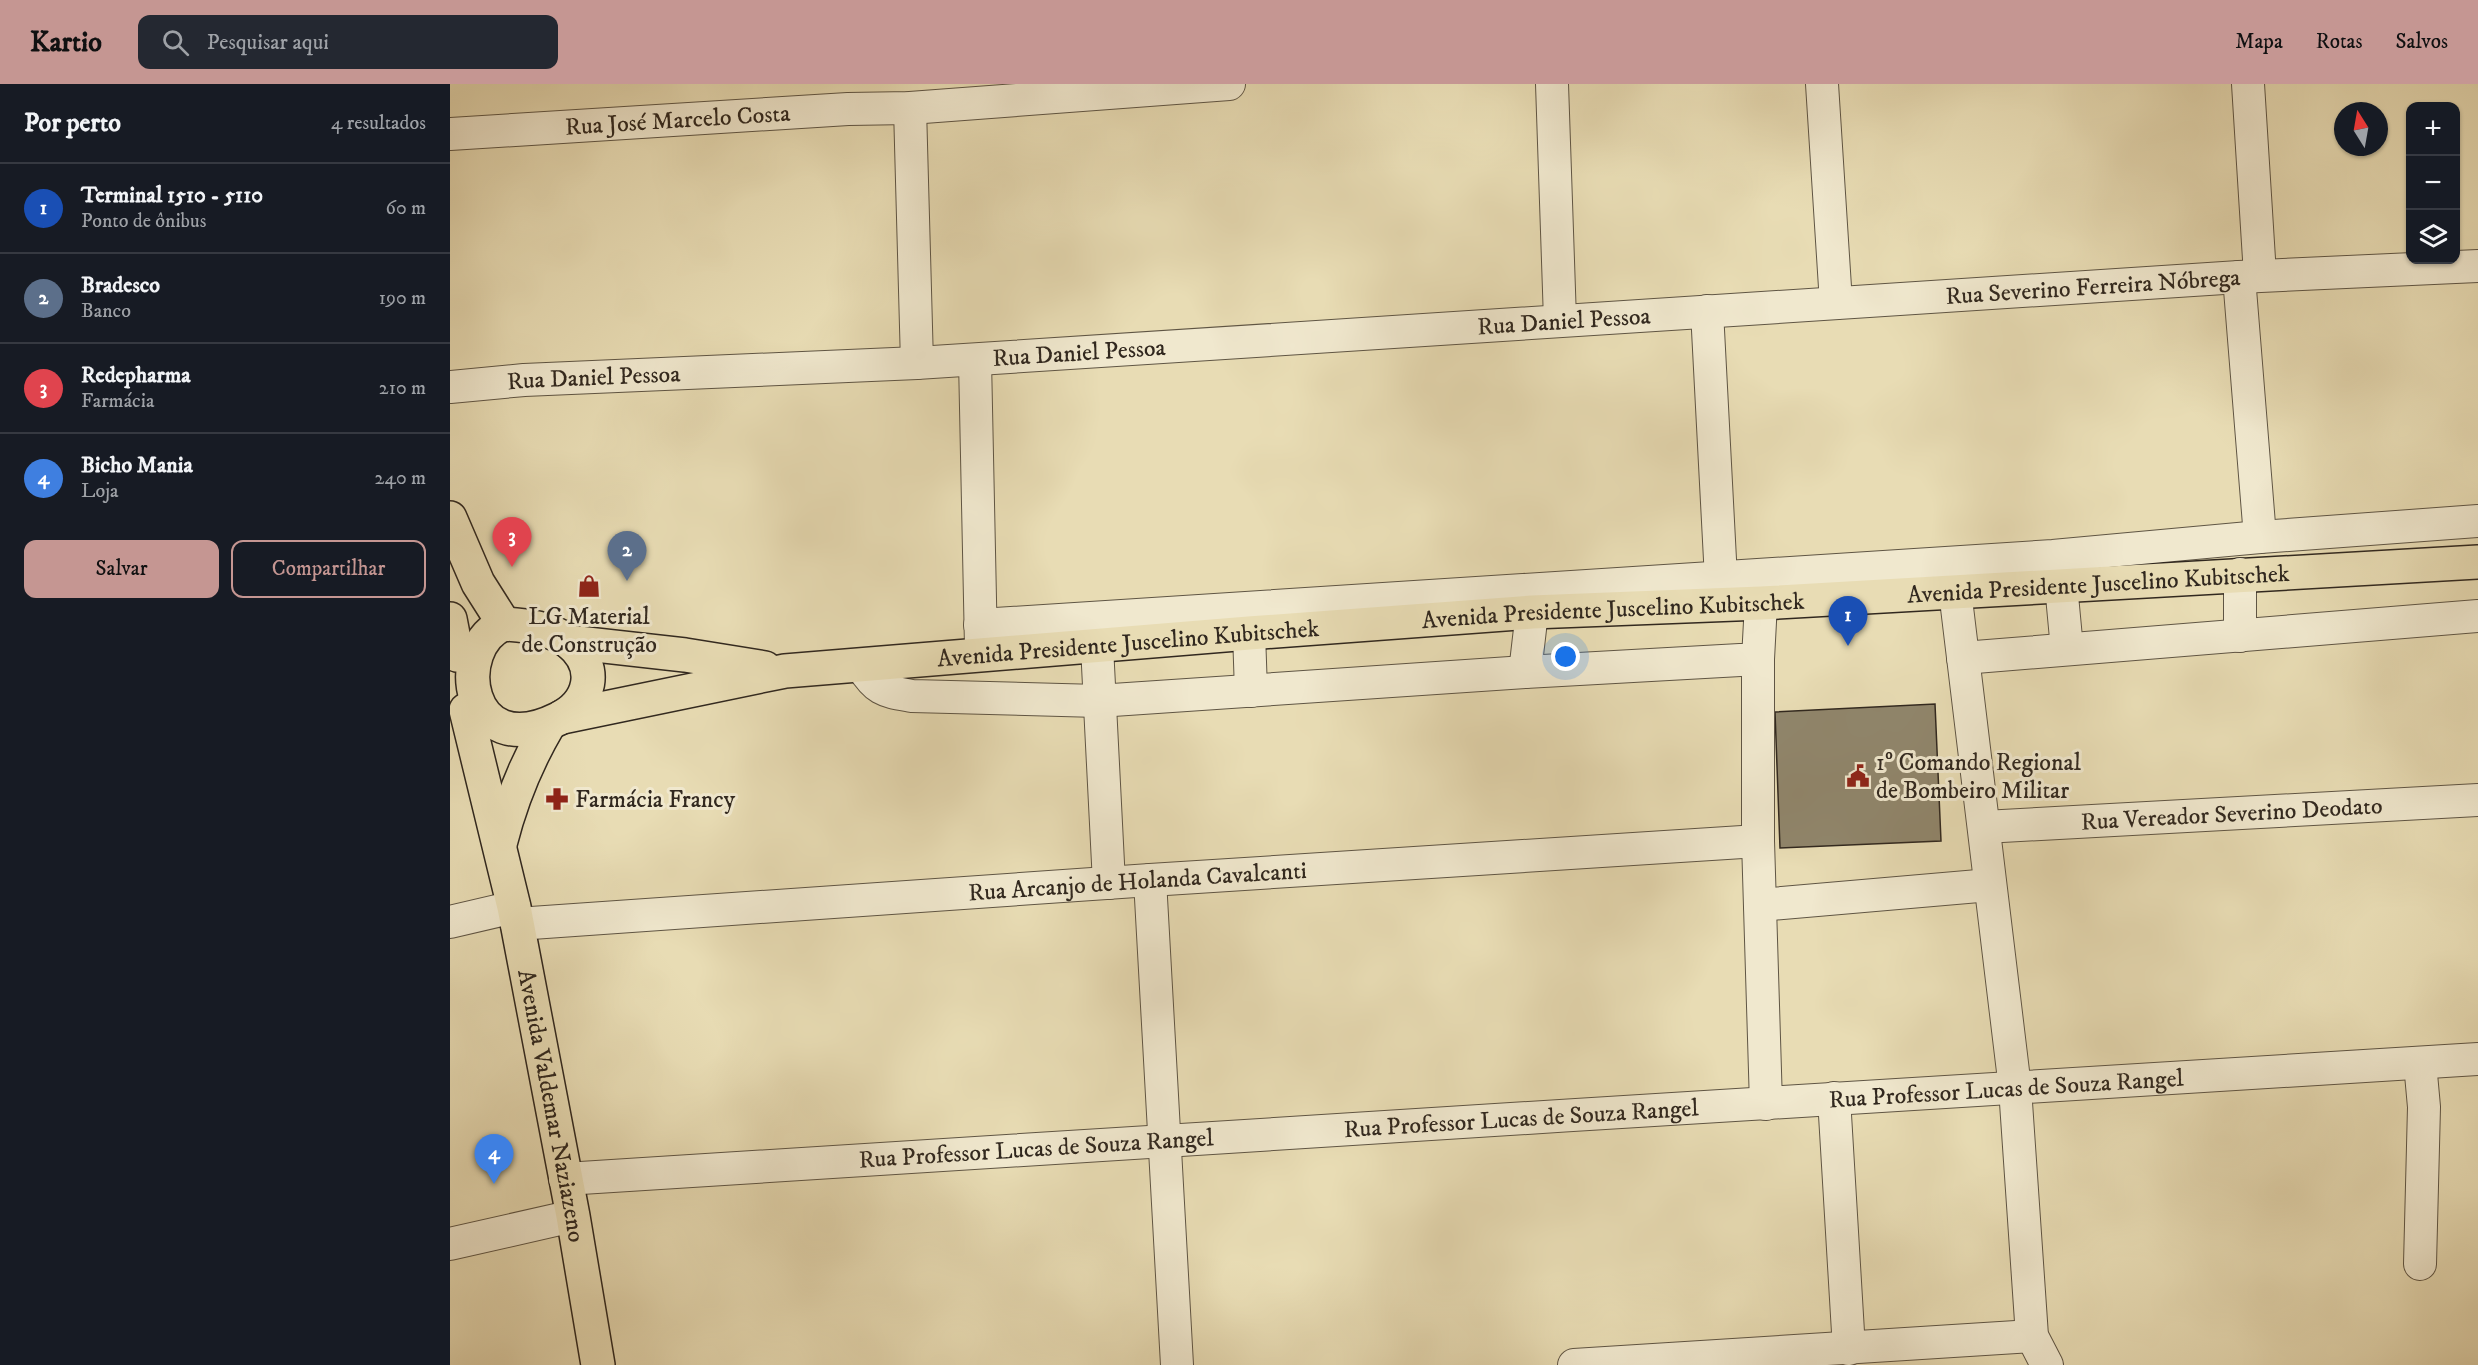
<!DOCTYPE html>
<html lang="pt">
<head>
<meta charset="utf-8">
<style>
	:root { --surface:#171b24; --page:#242831; --text:#f1f3f6; --muted:#9ea1a6; --line:#363941; --accent:#c59692 }
	body { margin:0; font-family:"IM FELL DW Pica",serif; background:var(--page); color:var(--text) }
	.controls { position:absolute; right:18px; top:18px; display:grid; overflow:hidden; border-radius:12px; box-shadow:0 2px 4px #0004 }
	.controls button { width:54px; height:54px; display:grid; place-items:center; padding:0; border:0; border-bottom:2px solid var(--line); background:var(--surface); color:var(--text); font:30px sans-serif }
	.compass { position:absolute; left:1884px; top:18px; width:54px; height:54px; border-radius:50%; background:var(--surface); box-shadow:0 2px 4px #0004; rotate:349deg }
	.you { position:absolute; left:1116px; top:573px; width:21px; height:21px; margin:-15px; border:4px solid #fff; border-radius:50%; background:#1a73e8; box-shadow:0 0 0 9px #1a73e833 }
	.badge { display:grid; place-items:center; width:39px; height:39px; border-radius:50%; background:var(--accent); color:#fff; font-size:20px; font-weight:700 }
	.pin { position:absolute; translate:-50% -50px; filter:drop-shadow(0 2px 3px #0008) }
	.pin::after { content:''; position:absolute; top:32px; width:21px; height:18px; background:inherit; clip-path:polygon(0 0,100% 0,50% 100%) }
	.list { margin:0; padding:0; list-style:none }
	h2 { display:flex; justify-content:space-between; align-items:center; height:78px; margin:0; padding:0 24px; font-size:26px }
	h2 small { font-size:20px; font-weight:400; color:var(--muted) }
	.list li { display:grid; grid-template-columns:39px 1fr auto; gap:18px; align-items:center; box-sizing:border-box; height:90px; padding:0 24px; border-top:2px solid var(--line) }
	.list b { display:block; font-size:22px; white-space:nowrap }
	.list p { margin:0; font-size:20px; white-space:nowrap; color:var(--muted) }
	.list em { font-size:20px; font-style:normal; color:var(--muted) }
	.actions { display:flex; gap:12px; padding:18px 24px }
	.actions a { flex:1; padding:14px 0; border:2px solid var(--accent); border-radius:12px; text-align:center; font-size:21px; color:var(--accent) }
	.actions .main { background:var(--accent); color:#111 }
	.icon { flex:none; width:33px; height:33px; fill:none; stroke:currentColor; stroke-width:2; stroke-linecap:round; stroke-linejoin:round }
	.map { position:relative; flex:none; width:2028px; height:1281px; overflow:hidden }
	header { display:flex; align-items:center; gap:36px; box-sizing:border-box; height:84px; padding:0 30px; background:var(--accent); color:#111 }
	header strong { font-size:28px }
	nav { display:flex; gap:33px; margin-inline-start:auto; font-size:21px }
	.search { width:420px; height:54px; background:var(--page); display:flex; align-items:center; gap:15px; box-sizing:border-box; padding:0 21px; border-radius:12px; color:var(--muted); font-size:22px }
	main { display:flex }
	aside { flex:1; background:var(--surface) }
	.map>svg:first-child { display:block }
	.building { fill:#90866c; stroke:#31281f; stroke-width:1.5 }
	.lines { fill:none; stroke-linecap:round; stroke-linejoin:round }
	.minor-casing { stroke:#5f5544; stroke-width:34 }
	.major-casing { stroke:#31281f; stroke-width:36 }
	.minor { stroke:#f0e8ce; stroke-width:32 }
	.major { stroke:#e8dcb4; stroke-width:33 }
	.labels { text-anchor:middle; stroke-width:6; stroke-linejoin:round; paint-order:stroke }
	.street-label { font-size:24px; fill:#31281f; stroke:#f0e8ce }
	.poi-label { font-size:24px; fill:#31281f; stroke:#f0e8ce; text-anchor:start }
</style>
</head>
<body>
<header>
<strong>Kartio</strong>
<div class="search"><svg class="icon" aria-label="search" viewBox="0 0 24 24"><circle cx="10" cy="10" r="6"/><path d="M15 15l6 6"/></svg>Pesquisar aqui</div>
<nav><a>Mapa</a><a>Rotas</a><a>Salvos</a></nav>
</header>
<main>
<aside>
<h2>Por perto<small>4 resultados</small></h2>
<ul class="list">
<li><span class="badge" style="background:#1a4fb4">1</span><div><b>Terminal 1510 - 5110</b><p>Ponto de ônibus</p></div><em>60 m</em></li>
<li><span class="badge" style="background:#5c6f8a">2</span><div><b>Bradesco</b><p>Banco</p></div><em>190 m</em></li>
<li><span class="badge" style="background:#e0444e">3</span><div><b>Redepharma</b><p>Farmácia</p></div><em>210 m</em></li>
<li><span class="badge" style="background:#3f7fe0">4</span><div><b>Bicho Mania</b><p>Loja</p></div><em>240 m</em></li>
</ul>
<div class="actions"><a class="main">Salvar</a><a>Compartilhar</a></div>
</aside>
<div class="map">
<svg width="2028" height="1281" viewBox="0 0 2028 1281">
	<rect width="100%" height="100%" fill="#e8dcb4"/>
	<filter id="stains"><feTurbulence type="fractalNoise" baseFrequency=".00333" numOctaves="4"/><feColorMatrix values="0 0 0 0 .2 0 0 0 0 .09 0 0 0 0 .02 0 0 0 .5 -.17"/></filter>
	<radialGradient id="worn" r=".72"><stop offset=".6" stop-color="#630" stop-opacity="0"/><stop offset="1" stop-color="#630" stop-opacity=".3"/></radialGradient>
	<!-- building -->
	<path class="building" d="M1485,620L1491,757L1330,764L1325,628Z"/>
	<g class="lines">
		<!-- minor casing -->
		<g class="minor-casing">
			<g id="minor">
				<path d="M1102,0L1110,236"/>
				<path d="M1372,0L1386,219"/>
				<path d="M1798,0L1810,191"/>
				<path d="M460,24L467,279"/>
				<path id="s1" d="M0,50L398,25L460,24L779,0"/>
				<path d="M1789,193L1810,453"/>
				<path d="M1257,227L1272,514"/>
				<path d="M525,276L531,563"/>
				<path id="s2" d="M0,303L74,296L467,279L1789,193L2028,182"/>
				<path d="M1604,476L1611,501L1617,565"/>
				<path d="M1790,490V552"/>
				<path d="M1505,507L1565,1004L1582,1252L1597,1281"/>
				<path d="M530,541L1603,472L1810,453L2028,437"/>
				<path d="M799,549L801,607"/>
				<path d="M647,562L659,799"/>
				<path d="M1513,574L2028,532"/>
				<path d="M1308,575V757L1316,1020"/>
				<path d="M411,581C427,607 434,607 462,612L648,617L1075,588L1308,575L1311,519"/>
				<path d="M1075,588L1082,528"/>
				<path id="s3" d="M1534,743L2028,716"/>
				<path d="M700,796L727,1281"/>
				<path d="M1310,821L1540,801"/>
				<path d="M0,838L64,823"/>
				<path id="s4" d="M67,840L700,796L1308,757"/>
				<path d="M1970,979L1974,1023L1970,1180"/>
				<path d="M1384,1014L1399,1265"/>
				<path id="s5" d="M115,1095C753,1052 1390,1016 2028,975"/>
				<path d="M0,1160L123,1132"/>
				<path d="M1124,1281L1582,1252"/>
			</g>
		</g>
		<!-- major casing -->
		<g class="major-casing">
			<g id="major">
				<path d="M0,434L28,499L54,540"/>
				<path d="M0,535L7,571"/>
				<path d="M54,540C76,541 101,544 119,558C150,583 141,619 108,635C15,681 0,562 54,540Z"/>
				<path d="M119,558L235,571L315,584"/>
				<path id="s6" d="M16,626L64,823L123,1132L148,1281"/>
				<path id="s7" d="M112,633L335,587L799,549L1082,528L1311,519L2028,478"/>
				<path d="M50,760C61,716 76,679 99,640"/>
			</g>
		</g>
		<!-- minor -->
		<use href="#minor" class="minor"/>
		<!-- major -->
		<use href="#major" class="major"/>
	</g>
	<!-- icons -->
	<defs>
		<g id="shop-bare" transform="scale(1.8)"><path d="M-5-2.5h2.3a2.7 3.5 0 0 1 5.4 0H5L5.5 6h-11ZM-1.5-2.5h3a1.5 2.3 0 0 0-3 0Z" fill="#8f2418" stroke="#f0e8ce" stroke-width="2.5" paint-order="stroke"/></g>
		<g id="civic-bare" transform="scale(1.8)"><path d="M-.6-6.5H3V-4.5H.6V-3L4-1V1h2V6H-6V1h2V-1L-.6-3ZM-1.2 2.5V6h2.4V2.5Z" fill="#8f2418" stroke="#f0e8ce" stroke-width="2.5" paint-order="stroke"/></g>
		<g id="pharmacy-bare" transform="scale(1.8)"><path d="M-2-6h4v4h4v4h-4v4h-4v-4h-4v-4h4Z" fill="#8f2418" stroke="#f0e8ce" stroke-width="2.5" paint-order="stroke"/></g>
	</defs>
	<g fill-rule="evenodd">
		<use href="#shop-bare" x="139" y="502"/>
		<use href="#civic-bare" x="1408" y="692"/>
		<use href="#pharmacy-bare" x="107" y="715"/>
	</g>
	<g class="labels">
		<!-- street labels -->
		<g class="street-label">
			<text dy="8" stroke="none"><textPath href="#s1" startOffset="228">Rua José Marcelo Costa</textPath></text>
			<text dy="8" stroke="none"><textPath href="#s2" startOffset="1646">Rua Severino Ferreira Nóbrega</textPath></text>
			<text dy="8" stroke="none"><textPath href="#s2" startOffset="1116">Rua Daniel Pessoa</textPath></text>
			<text dy="8" stroke="none"><textPath href="#s2" startOffset="630">Rua Daniel Pessoa</textPath></text>
			<text dy="8" stroke="none"><textPath href="#s2" startOffset="144">Rua Daniel Pessoa</textPath></text>
			<text dy="8" stroke="none"><textPath href="#s7" startOffset="1544">Avenida Presidente Juscelino Kubitschek</textPath></text>
			<text dy="8" stroke="none"><textPath href="#s7" startOffset="1058">Avenida Presidente Juscelino Kubitschek</textPath></text>
			<text dy="8" stroke="none"><textPath href="#s7" startOffset="572">Avenida Presidente Juscelino Kubitschek</textPath></text>
			<text dy="8" stroke="none"><textPath href="#s3" startOffset="248">Rua Vereador Severino Deodato</textPath></text>
			<text dy="8" stroke="none"><textPath href="#s4" startOffset="622">Rua Arcanjo de Holanda Cavalcanti</textPath></text>
			<text dy="8" stroke="none"><textPath href="#s5" startOffset="1444">Rua Professor Lucas de Souza Rangel</textPath></text>
			<text dy="8" stroke="none"><textPath href="#s6" startOffset="405">Avenida Valdemar Naziazeno</textPath></text>
			<text dy="8" stroke="none"><textPath href="#s5" startOffset="958">Rua Professor Lucas de Souza Rangel</textPath></text>
			<text dy="8" stroke="none"><textPath href="#s5" startOffset="472">Rua Professor Lucas de Souza Rangel</textPath></text>
		</g>
		<!-- poi labels -->
		<g class="poi-label">
			<text x="139" y="540" text-anchor="middle">LG Material<tspan x="139" dy="28">de Construção</tspan></text>
			<text x="1426" y="686">1º Comando Regional<tspan x="1426" dy="28">de Bombeiro Militar</tspan></text>
			<text x="125" y="723">Farmácia Francy</text>
		</g>
	</g>
	<rect width="100%" height="100%" filter="url(#stains)"/>
	<rect width="100%" height="100%" fill="url(#worn)"/>
</svg>
<div class="controls">
<button>+</button>
<button>−</button>
<button><svg class="icon" aria-label="layers" viewBox="0 0 24 24"><path d="M12 4l9 5-9 5-9-5zM3 14l9 5 9-5"/></svg></button>
</div>
<svg class="compass" viewBox="-18 -18 36 36"><path d="M0-13l5 13h-10z" fill="#e53935"/><path d="M0 13l5-13h-10z" fill="#9ea1a6"/></svg>
<div class="you"></div>
<div class="pin badge" style="left:1398px;top:562px;background:#1a4fb4">1</div>
<div class="pin badge" style="left:177px;top:497px;background:#5c6f8a">2</div>
<div class="pin badge" style="left:62px;top:483px;background:#e0444e">3</div>
<div class="pin badge" style="left:44px;top:1100px;background:#3f7fe0">4</div>
</div>
</main>
</body>
</html>
